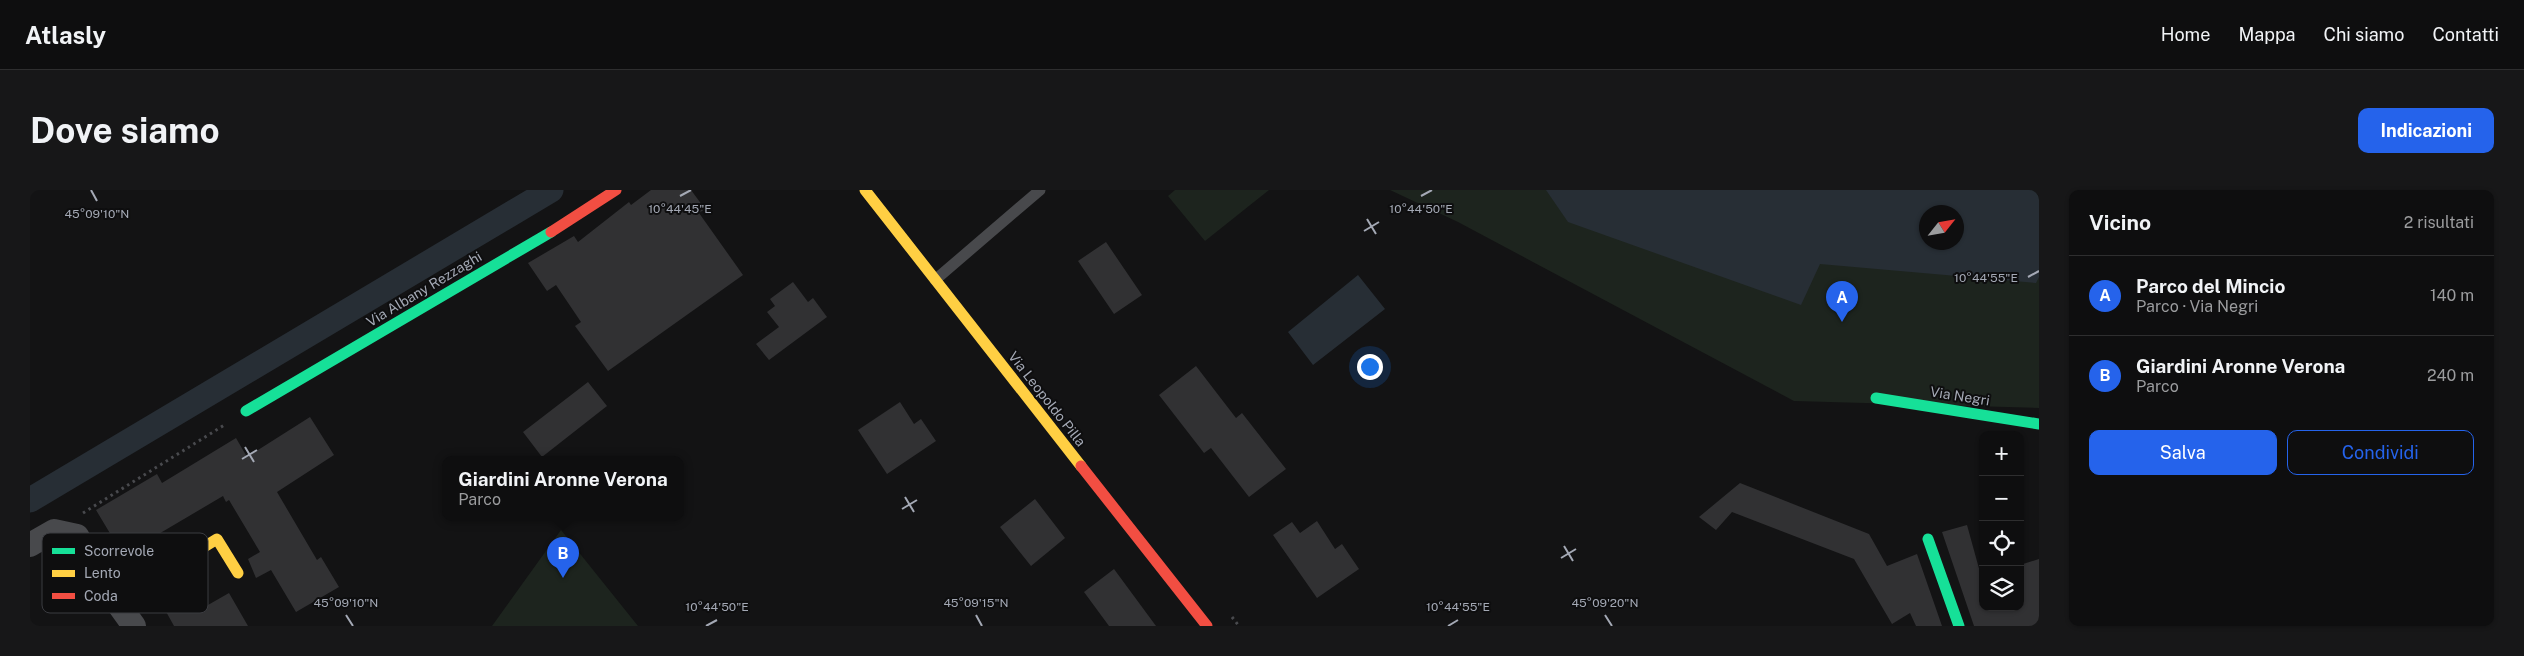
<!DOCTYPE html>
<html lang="it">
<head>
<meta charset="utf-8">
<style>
	:root { --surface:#0e0e0f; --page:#171718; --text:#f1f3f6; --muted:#9b9c9e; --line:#2e2e2f; --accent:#2563eb }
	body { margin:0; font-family:"Public Sans",sans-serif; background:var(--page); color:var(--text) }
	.controls { position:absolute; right:15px; bottom:15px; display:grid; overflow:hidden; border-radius:10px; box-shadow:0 1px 4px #0004 }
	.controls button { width:45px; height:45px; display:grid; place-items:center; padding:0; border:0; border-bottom:1px solid var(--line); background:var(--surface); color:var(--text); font:25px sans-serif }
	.compass { position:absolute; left:1889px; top:15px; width:45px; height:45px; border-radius:50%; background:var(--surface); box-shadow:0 1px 4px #0004; rotate:59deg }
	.you { position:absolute; left:1339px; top:176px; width:18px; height:18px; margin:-12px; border:4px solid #fff; border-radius:50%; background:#1a73e8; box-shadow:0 0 0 8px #1a73e833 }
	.badge { display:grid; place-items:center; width:32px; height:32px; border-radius:50%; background:var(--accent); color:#fff; font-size:16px; font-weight:700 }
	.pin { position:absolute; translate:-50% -41px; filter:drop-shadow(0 1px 2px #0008) }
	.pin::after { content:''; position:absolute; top:26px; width:18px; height:15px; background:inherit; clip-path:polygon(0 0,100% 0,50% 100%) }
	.popup { position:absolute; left:412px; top:266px; width:242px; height:65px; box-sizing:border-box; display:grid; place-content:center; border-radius:10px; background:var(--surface); filter:drop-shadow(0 1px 4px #0005); font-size:16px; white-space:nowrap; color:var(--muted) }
	.popup b { font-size:19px; color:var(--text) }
	.popup::after { content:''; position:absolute; left:50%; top:100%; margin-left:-10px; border:10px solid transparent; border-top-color:var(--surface) }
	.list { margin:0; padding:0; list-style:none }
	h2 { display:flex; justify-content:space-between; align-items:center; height:65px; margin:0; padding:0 20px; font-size:21px }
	h2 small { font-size:16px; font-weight:400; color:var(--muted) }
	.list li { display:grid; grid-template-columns:32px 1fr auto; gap:15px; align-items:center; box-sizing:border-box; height:80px; padding:0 20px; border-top:1px solid var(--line) }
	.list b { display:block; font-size:19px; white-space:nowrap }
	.list p { margin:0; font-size:16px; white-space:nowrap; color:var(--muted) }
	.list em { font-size:16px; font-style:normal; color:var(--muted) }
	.actions { display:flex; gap:10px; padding:15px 20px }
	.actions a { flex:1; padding:11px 0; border:1px solid var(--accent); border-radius:10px; text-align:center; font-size:18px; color:var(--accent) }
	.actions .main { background:var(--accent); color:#fff }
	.icon { flex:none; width:28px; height:28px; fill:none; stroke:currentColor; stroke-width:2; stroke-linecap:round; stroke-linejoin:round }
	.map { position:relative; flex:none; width:2009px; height:436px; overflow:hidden; border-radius:10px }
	header { display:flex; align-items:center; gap:30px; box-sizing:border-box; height:70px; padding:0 25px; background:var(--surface); border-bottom:1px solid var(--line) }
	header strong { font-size:24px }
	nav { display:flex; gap:28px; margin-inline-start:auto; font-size:18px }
	.intro { display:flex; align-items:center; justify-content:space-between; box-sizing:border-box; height:120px; padding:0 30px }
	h1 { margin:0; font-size:35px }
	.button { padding:12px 22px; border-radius:10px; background:var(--accent); color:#fff; font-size:18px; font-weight:700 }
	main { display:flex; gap:30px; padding:0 30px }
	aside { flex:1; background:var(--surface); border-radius:10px; box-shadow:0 1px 4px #0004 }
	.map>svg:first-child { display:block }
	.green { fill:#1d241e; fill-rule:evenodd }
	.water { fill:#272e35; fill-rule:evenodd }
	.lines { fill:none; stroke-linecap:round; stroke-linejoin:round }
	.canal { stroke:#272e35; stroke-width:25 }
	.building { fill:#313133 }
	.path { stroke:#494a4e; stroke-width:3; stroke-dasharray:2.5 4; stroke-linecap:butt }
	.lane { stroke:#48494c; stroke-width:11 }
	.street { stroke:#48494c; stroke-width:24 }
	.fast { stroke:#16e098; stroke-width:11 }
	.slow { stroke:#ffcf43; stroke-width:11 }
	.jam { stroke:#f24e42; stroke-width:11 }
	.ticks { fill:none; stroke:#a4a9b5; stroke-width:2 }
	.labels { text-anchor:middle; stroke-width:4; stroke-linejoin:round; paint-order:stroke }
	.street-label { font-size:14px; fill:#a4a9b5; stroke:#0e0e0f }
	.key { fill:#0e0e0f; stroke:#3b3c41; stroke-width:1 }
	.key-label { font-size:14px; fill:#a4a9b5 }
	.ticks-label { font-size:12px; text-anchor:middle; fill:#a4a9b5; stroke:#0e0e0f; stroke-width:4; stroke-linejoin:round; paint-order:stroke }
</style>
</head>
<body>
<header>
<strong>Atlasly</strong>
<nav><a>Home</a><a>Mappa</a><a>Chi siamo</a><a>Contatti</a></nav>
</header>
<div class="intro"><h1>Dove siamo</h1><a class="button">Indicazioni</a></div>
<main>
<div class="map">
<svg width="2009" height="436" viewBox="0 0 2009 436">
	<rect width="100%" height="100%" fill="#131314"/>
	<!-- green -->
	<path class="green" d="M1145,0H1239L1175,51L1138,6Z
		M1360,0H2009V218L1764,211L1428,32ZM1896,22H1926V52H1896Z
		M531,340L608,436H462Z"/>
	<!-- water -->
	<path class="water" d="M1516,0H2009V87L2006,93L1790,74L1771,115L1538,32ZM1896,22H1926V52H1896Z
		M1328,85L1355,119L1283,175L1258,142Z"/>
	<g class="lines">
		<!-- canal -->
		<path class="canal" d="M0,310L521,0"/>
	</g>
	<!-- building -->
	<path class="building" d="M621,0H661L675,19L669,23L713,85L578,181L545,136L551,132L526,95L517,101L498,73L544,46L548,52L599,12L601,15Z
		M1076,52L1112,105L1084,124L1048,71Z
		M763,92L778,112L783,108L797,127L739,170L726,154L749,137L737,122L745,116L740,109Z
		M1166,176L1206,228L1212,223L1256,279L1219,307L1181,258L1174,263L1129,205Z
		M558,192L577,216L512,267L493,242Z
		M870,212L884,234L891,229L906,251L857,284L828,240Z
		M280,227L304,265L247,302L287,370L291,367L309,397L266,422L241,380L226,388L218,369L230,362L199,310L196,312L193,306L93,365L66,320L127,284L132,293L206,248L217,267Z
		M1710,293L1839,344L1857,376L1887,364L1912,436H1886L1880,423L1862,434L1824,369L1702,322L1686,340L1669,327Z
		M1005,309L1035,348L1001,376L970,337Z
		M1287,331L1305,359L1312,354L1329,379L1287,408L1243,345L1262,332L1270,343Z
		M1937,335L1953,393V417H1990V375L2009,369V436H1944L1912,342Z
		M1084,379L1126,436H1079L1054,402Z
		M163,389L178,415L199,403L218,436H144L129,409Z"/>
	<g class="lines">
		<!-- path -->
		<path class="path" d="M53,323L196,234
			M1202,427L1209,436"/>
		<!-- lane -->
		<path class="lane" d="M905,90L1010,0"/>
		<!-- street -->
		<path class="street" d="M0,355L24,341L47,346L86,411L104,436"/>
		<!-- fast -->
		<path class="fast" d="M1846,208L2009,234
			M216,221L521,42
			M1898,349L1929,436"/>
		<!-- slow -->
		<path class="slow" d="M835,0L1051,276
			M86,411L187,349L208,383"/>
		<!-- jam -->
		<path class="jam" d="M521,42L586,0
			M1051,276L1177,436"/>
	</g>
	<!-- ticks -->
	<path class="ticks" d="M61,0L67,11M650,6L661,0M1391,6L1402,0M1337,29L1346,44M1334,41L1349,32M1998,87L2009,81M215,257L224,272M212,269L227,260M875,307L884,322M872,319L887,310M1534,356L1543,371M1531,368L1546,359M316,425L323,436M946,425L952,436M1575,425L1582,436M676,436L687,430M1418,436L1428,430"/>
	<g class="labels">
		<!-- street labels -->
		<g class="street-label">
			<text transform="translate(394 99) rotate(-31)" y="5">Via Albany Rezzaghi</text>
			<text transform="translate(1930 206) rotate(9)" y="5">Via Negri</text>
			<text transform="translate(1017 209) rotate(52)" y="5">Via Leopoldo Pilla</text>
		</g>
	</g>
	<!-- legend -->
	<rect x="12" y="343" width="166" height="80" rx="8" class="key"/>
	<rect x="22" y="358" width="23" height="6" fill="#16e098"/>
	<rect x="22" y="380" width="23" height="7" fill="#ffcf43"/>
	<rect x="22" y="403" width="23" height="6" fill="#f24e42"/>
	<g class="key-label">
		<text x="54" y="366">Scorrevole</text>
		<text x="54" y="388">Lento</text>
		<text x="54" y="411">Coda</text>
	</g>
	<g class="ticks-label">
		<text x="650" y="23">10°44'45"E</text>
		<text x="1391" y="23">10°44'50"E</text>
		<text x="67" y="28">45°09'10"N</text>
		<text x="1956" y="92">10°44'55"E</text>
		<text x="316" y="417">45°09'10"N</text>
		<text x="946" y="417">45°09'15"N</text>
		<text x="1575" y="417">45°09'20"N</text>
		<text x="687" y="421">10°44'50"E</text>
		<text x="1428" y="421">10°44'55"E</text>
	</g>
</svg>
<div class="controls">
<button>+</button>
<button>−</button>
<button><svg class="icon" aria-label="locate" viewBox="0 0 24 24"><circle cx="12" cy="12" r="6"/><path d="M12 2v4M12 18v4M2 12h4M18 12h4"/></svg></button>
<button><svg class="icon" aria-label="layers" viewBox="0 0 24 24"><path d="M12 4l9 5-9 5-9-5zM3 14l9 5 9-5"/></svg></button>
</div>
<svg class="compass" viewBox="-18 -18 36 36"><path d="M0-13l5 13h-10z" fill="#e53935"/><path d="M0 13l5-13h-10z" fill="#9b9c9e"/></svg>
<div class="you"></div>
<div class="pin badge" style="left:1812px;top:132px">A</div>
<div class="pin badge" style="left:533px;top:388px">B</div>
<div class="popup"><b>Giardini Aronne Verona</b>Parco</div>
</div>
<aside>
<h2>Vicino<small>2 risultati</small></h2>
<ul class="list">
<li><span class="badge">A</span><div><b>Parco del Mincio</b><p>Parco · Via Negri</p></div><em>140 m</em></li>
<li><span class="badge">B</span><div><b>Giardini Aronne Verona</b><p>Parco</p></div><em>240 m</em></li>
</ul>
<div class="actions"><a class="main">Salva</a><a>Condividi</a></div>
</aside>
</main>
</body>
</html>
